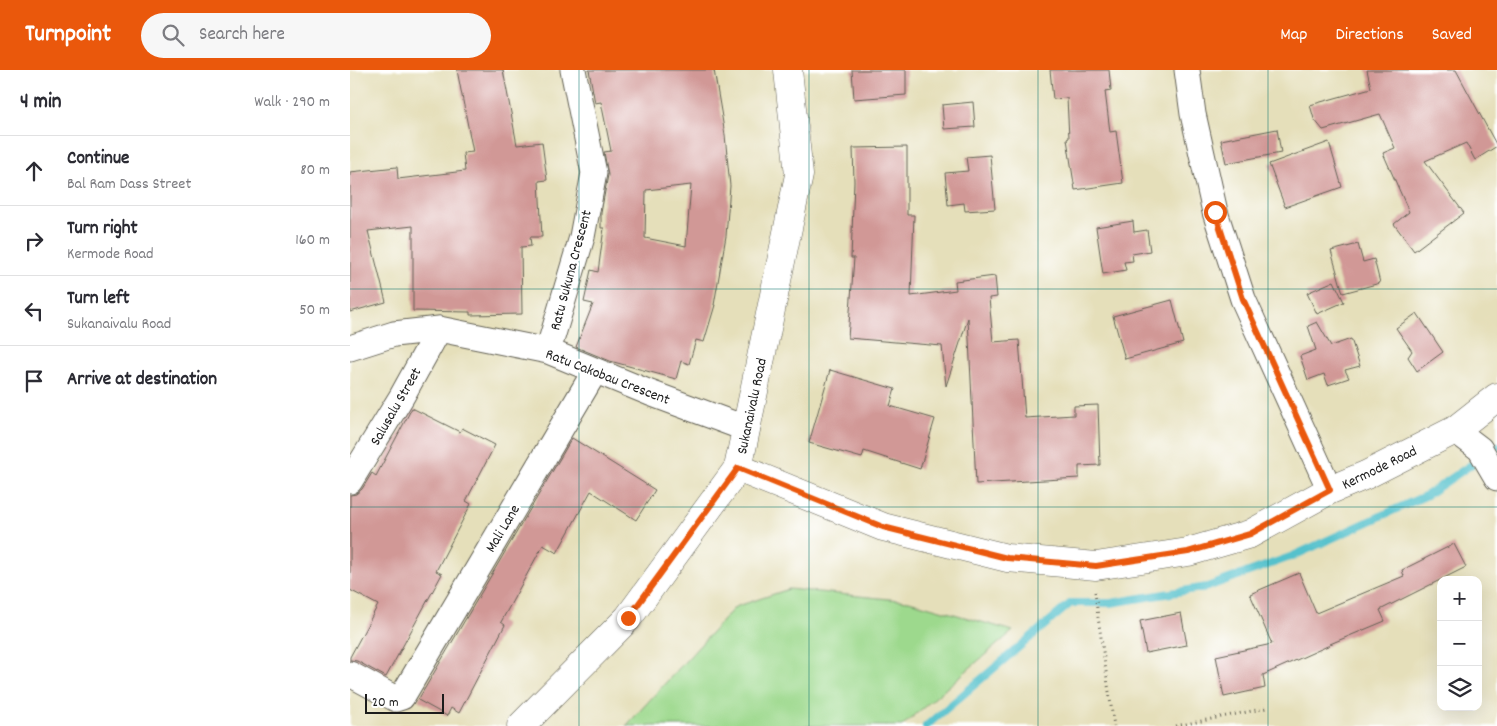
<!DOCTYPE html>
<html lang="en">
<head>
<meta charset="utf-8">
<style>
	:root { --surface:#fff; --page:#f7f7f7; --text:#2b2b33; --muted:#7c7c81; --line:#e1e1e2; --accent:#ea580c }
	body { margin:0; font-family:Dekko,sans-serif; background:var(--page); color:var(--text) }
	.controls { position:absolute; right:15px; bottom:15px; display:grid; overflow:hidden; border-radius:10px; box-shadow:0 5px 20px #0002 }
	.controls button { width:45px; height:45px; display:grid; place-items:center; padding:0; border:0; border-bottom:1px solid var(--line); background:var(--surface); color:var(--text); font:25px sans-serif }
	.scale { position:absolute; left:15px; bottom:12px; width:79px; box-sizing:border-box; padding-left:5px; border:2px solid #1c1c1c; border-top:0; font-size:14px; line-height:18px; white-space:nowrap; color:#1c1c1c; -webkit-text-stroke:4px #fff; paint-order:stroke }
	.stop { position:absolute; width:15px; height:15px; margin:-11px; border:4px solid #ea580c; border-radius:50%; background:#fff }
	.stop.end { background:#ea580c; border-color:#fff; box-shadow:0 1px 5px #0008 }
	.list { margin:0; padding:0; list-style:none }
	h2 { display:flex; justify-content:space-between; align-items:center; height:65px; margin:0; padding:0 20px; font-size:21px }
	h2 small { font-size:16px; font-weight:400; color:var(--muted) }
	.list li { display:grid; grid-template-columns:32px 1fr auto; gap:15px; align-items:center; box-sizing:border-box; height:70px; padding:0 20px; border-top:1px solid var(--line) }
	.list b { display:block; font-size:19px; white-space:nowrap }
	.list p { margin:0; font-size:16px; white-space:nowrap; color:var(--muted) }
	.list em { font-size:16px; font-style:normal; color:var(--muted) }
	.icon { flex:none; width:28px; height:28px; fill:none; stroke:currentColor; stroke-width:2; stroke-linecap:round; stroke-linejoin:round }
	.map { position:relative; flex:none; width:1147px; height:656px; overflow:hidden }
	header { display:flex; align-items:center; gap:30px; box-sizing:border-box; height:70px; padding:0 25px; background:var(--accent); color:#fff }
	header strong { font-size:24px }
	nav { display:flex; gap:28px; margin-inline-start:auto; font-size:18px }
	.search { width:350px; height:45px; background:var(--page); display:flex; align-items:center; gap:12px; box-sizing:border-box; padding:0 18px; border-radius:28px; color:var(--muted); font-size:19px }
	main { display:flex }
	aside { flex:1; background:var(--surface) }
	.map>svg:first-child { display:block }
	.green { fill:#9dd98d; stroke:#5c7a54 }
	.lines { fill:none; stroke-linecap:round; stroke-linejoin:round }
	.stream { stroke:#54c1cc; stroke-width:8 }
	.building { fill:#d19896; fill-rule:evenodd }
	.street-casing { stroke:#626053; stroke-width:27 }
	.secondary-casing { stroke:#626053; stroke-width:29 }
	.path { stroke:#626053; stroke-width:3; stroke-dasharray:1 4; stroke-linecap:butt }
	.street { stroke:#fff; stroke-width:25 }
	.secondary { stroke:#fff; stroke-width:28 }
	.route { stroke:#ea580c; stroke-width:6 }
	.grid { fill:none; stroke:#0f766e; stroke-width:1; stroke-opacity:0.55 }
	.labels { text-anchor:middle; stroke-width:5; stroke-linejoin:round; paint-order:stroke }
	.street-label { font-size:15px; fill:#1c1c1c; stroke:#fff }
</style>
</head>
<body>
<header>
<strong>Turnpoint</strong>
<div class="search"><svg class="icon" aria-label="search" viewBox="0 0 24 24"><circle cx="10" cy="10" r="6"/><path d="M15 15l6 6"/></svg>Search here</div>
<nav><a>Map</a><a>Directions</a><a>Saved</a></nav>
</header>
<main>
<aside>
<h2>4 min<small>Walk · 290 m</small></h2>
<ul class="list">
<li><svg class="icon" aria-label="ahead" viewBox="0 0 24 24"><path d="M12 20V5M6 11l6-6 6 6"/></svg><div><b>Continue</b><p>Bal Ram Dass Street</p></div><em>80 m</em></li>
<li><svg class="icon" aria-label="right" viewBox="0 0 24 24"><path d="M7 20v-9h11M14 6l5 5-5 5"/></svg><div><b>Turn right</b><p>Kermode Road</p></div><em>160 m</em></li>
<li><svg class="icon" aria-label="left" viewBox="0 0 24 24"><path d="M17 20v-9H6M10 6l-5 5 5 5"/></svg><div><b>Turn left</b><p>Sukanaivalu Road</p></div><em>50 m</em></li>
<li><svg class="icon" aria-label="arrive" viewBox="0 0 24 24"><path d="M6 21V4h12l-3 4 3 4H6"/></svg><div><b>Arrive at destination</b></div></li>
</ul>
</aside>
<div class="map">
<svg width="1147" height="656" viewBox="0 0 1147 656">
	<rect width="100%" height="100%" fill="#fff"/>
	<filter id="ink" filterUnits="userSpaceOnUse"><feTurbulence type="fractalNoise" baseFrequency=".02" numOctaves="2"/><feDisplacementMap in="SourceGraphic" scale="10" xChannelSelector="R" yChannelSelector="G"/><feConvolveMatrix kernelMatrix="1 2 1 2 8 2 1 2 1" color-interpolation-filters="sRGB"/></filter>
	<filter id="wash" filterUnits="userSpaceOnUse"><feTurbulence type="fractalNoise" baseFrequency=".0096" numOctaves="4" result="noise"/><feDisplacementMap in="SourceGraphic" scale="20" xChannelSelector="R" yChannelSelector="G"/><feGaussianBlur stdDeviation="1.12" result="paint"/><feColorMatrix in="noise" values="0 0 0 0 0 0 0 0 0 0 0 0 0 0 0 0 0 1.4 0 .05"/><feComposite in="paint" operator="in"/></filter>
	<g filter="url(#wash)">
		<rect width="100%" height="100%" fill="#e5dfba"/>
		<!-- green -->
		<path class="green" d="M439,519L559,531L663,561L552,656H276L385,537Z"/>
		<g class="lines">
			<!-- stream -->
			<path class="stream" d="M576,656L721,533H761L857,517L943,486L1077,425L1147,377"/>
		</g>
		<g id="blocks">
			<!-- building -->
			<path class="building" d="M107,0H153L167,75L192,72L197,110L189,111L192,167H180L181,176L171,177L172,244L120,245V242L63,241V156L18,161L36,232L0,242V102L47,97L48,109L115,101L113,83L123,82Z
				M239,0H364L375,65L380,116L376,166L364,235H365L354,272L346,270L339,294L331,291L326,309L260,291L226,277L243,234L234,232L241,200L248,202L254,158H251V143L258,105L254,82L261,81L251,32L245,33ZM341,115L336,176L295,168L296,120Z
				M502,0H556V25L504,29Z
				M700,0H759L761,20L755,21L760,62L766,61L773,113L725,120L717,69L719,68L717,28L703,29Z
				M1017,0H1106L1147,76L1125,90L1116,73L1075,91L1114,143L1064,181L1044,154L1059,142L1033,83L1045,78L1030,44L973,60L964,49L960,35L1021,18Z
				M623,32L625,57L594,59L592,35Z
				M927,59L931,83L876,93L871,70Z
				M979,72L992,117L935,137L919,94Z
				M557,77V145H564L561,226L606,220L605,211L645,206L647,227L639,228L643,272L669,270L675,348L724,345V336L748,335L750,395L729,396V408L626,414L618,248L596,316L592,276L498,268L504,188H501L504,112L503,78Z
				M640,85L645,139L615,141L614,133L598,135L595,103L618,101L616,87Z
				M783,151L784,162L797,160L800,181L782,184L783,191L774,192L776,200L753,204L746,157Z
				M1008,174L1013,192L1024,189L1030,213L993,223L981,181Z
				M984,211L994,232L967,244L957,223Z
				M822,230L833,273L775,289L763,246Z
				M1067,243L1093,282L1067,301L1058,287L1062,281L1046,258Z
				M967,252L981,276L1001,269L1010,296L995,300L999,308L978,315L974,304L958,310L950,286L966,280L958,256Z
				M480,300L545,319L540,336L585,349L570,399L514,381L512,388L459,373Z
				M62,338L110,362L112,358L145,375L116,431L121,434L86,501L92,504L36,607L7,591L0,590V587L28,535L0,520V425L6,424L12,419L22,403L26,406Z
				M222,368L305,420L286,450L241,421L207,483L193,475L151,552L155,555L109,643L101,638L97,646L68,630Z
				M1104,474L1116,497L1030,540L1035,551L980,574V575L913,605L915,618L874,627L866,586L922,574L900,524L949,503L966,543L1054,506L1052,500Z
				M831,543L837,575L796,583L790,551Z"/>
		</g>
	</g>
	<g filter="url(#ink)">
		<use href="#blocks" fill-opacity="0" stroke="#626053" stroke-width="1"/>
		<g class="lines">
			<!-- street casing -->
			<g class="street-casing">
				<path id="street" d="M837,0L843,44L865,142L893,229L980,420
					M0,278L44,264L89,259L198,281L300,323L397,359
					M198,281L232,167L244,103L223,0
					M1105,360L1130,379L1147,408
					M0,411L52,326L89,259
					M0,604L46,629L52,627L245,301"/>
			</g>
			<!-- secondary casing -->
			<g class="secondary-casing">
				<path id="secondary" d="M388,398L533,457L657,488L746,496L838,482L900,464L980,420L1016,405L1105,360L1147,327
					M171,656L278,548L388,398L449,105L438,0"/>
			</g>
			<!-- path -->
			<path class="path" d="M745,522L748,547L764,656
				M826,656L917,638"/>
			<!-- street -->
			<use href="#street" class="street"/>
			<!-- secondary -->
			<use href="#secondary" class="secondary"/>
		</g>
	</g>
	<g class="lines" filter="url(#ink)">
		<!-- route -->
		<path class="route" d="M278,548L388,398L533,457L657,488L746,496L838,482L900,464L980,420L893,229L865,142"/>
	</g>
	<!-- grid -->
	<path class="grid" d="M229,0V656M459,0V656M688,0V656M918,0V656M0,219H1147M0,437H1147"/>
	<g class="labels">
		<!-- street labels -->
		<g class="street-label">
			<text transform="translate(220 200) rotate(-75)" y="5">Ratu Sukuna Crescent</text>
			<text transform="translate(258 306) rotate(21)" y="5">Ratu Cakobau Crescent</text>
			<text transform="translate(45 336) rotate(-60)" y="5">Salusalu Street</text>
			<text transform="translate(401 336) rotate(-78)" y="5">Sukanaivalu Road</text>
			<text transform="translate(1029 397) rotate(-26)" y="5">Kermode Road</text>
			<text transform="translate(152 458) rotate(-59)" y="5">Mali Lane</text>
		</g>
	</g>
</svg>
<div class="controls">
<button>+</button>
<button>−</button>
<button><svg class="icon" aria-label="layers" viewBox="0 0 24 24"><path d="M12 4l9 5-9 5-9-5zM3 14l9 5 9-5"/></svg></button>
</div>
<div class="scale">20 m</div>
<div class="stop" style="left:865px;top:142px"></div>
<div class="stop end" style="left:278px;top:548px"></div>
</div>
</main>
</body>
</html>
